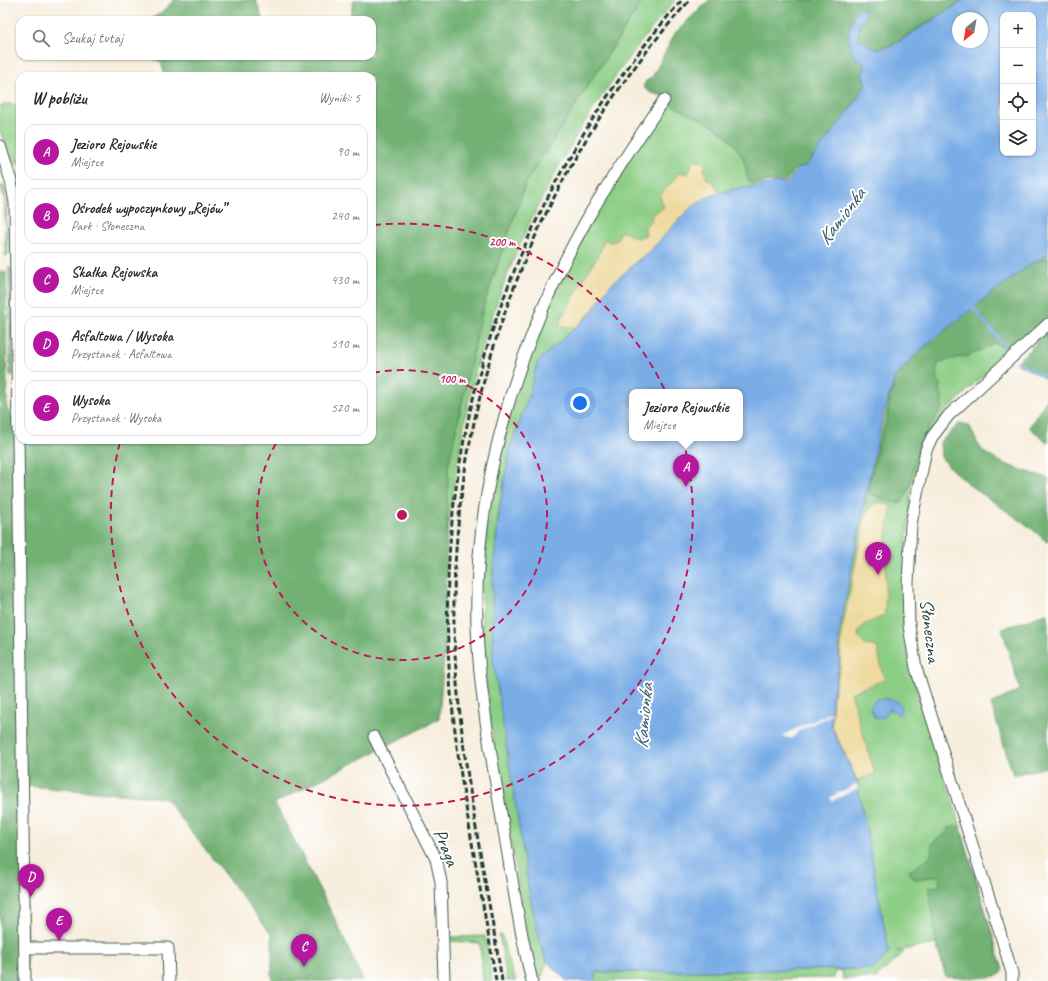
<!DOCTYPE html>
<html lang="pl">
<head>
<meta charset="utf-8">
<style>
	:root { --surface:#fff; --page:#f7f7f7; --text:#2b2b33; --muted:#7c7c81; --line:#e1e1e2; --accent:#b5179e }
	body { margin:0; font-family:Caveat,sans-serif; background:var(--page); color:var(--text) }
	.controls { position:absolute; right:12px; top:12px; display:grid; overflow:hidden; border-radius:8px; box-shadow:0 1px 3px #0004 }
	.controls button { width:36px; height:36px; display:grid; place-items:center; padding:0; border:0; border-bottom:1px solid var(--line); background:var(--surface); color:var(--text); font:20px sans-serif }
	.compass { position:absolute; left:952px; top:12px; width:36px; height:36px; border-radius:50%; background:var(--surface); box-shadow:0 1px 3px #0004; rotate:210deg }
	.you { position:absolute; left:580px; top:403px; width:14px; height:14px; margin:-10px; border:3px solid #fff; border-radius:50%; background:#1a73e8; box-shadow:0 0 0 6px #1a73e833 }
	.badge { display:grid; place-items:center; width:26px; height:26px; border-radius:50%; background:var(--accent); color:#fff; font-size:13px; font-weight:700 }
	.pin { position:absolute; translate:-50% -33px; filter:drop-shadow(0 1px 2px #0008) }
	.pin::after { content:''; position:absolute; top:21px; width:14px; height:12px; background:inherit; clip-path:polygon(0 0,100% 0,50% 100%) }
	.popup { position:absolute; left:629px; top:389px; width:114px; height:52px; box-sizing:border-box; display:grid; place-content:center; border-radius:8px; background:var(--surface); filter:drop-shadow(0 1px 3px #0005); font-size:13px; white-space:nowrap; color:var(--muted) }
	.popup b { font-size:15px; color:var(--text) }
	.popup::after { content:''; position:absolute; left:50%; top:100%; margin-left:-8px; border:8px solid transparent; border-top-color:var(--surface) }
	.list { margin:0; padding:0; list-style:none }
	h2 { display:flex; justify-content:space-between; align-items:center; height:52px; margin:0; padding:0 16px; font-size:17px }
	h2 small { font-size:13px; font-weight:400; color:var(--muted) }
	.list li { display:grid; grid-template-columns:26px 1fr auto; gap:12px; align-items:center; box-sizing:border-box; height:56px; margin:0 8px 8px; padding:0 8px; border:1px solid var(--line); border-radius:12px }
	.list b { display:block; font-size:15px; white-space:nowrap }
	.list p { margin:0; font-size:13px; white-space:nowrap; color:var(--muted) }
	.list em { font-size:13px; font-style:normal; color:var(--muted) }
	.icon { flex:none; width:22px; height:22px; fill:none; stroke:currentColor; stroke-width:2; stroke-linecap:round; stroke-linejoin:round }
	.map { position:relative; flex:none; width:1048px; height:981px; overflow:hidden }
	.search { position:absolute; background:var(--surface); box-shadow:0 1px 3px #0004; left:16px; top:16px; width:360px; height:44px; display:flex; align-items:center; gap:10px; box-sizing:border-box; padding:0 14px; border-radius:12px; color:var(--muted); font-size:15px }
	.panel { position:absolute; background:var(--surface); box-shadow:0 1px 3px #0004; left:16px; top:72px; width:360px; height:372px; border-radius:12px }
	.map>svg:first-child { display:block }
	.green { fill:#8dce86; stroke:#56865d }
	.forest { fill:#72b173; stroke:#487754 }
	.sand { fill:#eeda9e; stroke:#868c69 }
	.water { fill:#7aade6; stroke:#4c758d; fill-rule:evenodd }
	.pier { fill:#f7eede }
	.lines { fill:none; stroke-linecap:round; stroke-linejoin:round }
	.stream { stroke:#7aade6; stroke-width:3 }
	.minor-casing { stroke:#3f584e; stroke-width:13 }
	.minor { stroke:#fff; stroke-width:11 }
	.rail { stroke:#1f3d34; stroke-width:3; stroke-dasharray:6 3; stroke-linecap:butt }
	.ring { fill:none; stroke:#c2185b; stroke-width:2; stroke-dasharray:7 5 }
	.labels { text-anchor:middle; stroke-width:4; stroke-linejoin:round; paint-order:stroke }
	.street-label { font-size:19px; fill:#1f3d34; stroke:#fff }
	.water-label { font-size:20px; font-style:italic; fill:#3a5f69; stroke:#fff }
	.centre { fill:#c2185b; stroke:#fff; stroke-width:2 }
	.ring-label { font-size:12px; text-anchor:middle; font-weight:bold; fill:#c2185b; stroke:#fff; stroke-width:4; stroke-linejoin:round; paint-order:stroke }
</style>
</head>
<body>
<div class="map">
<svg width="1048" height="981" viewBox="0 0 1048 981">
	<rect width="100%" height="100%" fill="#fff"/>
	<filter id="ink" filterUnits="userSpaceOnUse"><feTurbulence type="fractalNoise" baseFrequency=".025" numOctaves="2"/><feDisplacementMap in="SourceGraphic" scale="8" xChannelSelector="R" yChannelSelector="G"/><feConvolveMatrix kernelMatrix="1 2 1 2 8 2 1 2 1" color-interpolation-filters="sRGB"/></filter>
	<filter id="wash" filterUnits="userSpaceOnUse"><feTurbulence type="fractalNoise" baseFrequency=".012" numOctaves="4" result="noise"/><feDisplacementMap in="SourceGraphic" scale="16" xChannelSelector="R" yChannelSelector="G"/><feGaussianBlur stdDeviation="0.9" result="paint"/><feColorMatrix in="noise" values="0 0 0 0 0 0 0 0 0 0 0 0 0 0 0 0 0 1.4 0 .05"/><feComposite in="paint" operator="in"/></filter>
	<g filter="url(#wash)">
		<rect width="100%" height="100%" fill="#f7eede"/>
		<!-- green -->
		<path class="green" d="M643,0H675C583,107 513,232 476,369C462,423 455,479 447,535L448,466L483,308L526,182Z
			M665,102C681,110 712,122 724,134C731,140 739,150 743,158C748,168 744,179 754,185L753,187H743L719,193L663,239L589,315L538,361L527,401L510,448L498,514L492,583L529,891L540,942L547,962L542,977L537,981L533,970L491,726L483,657L481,581L488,517L500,446L529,354L577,242Z
			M10,103L20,107V148L18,164L12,161L0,131V106Z
			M1,185L4,187L6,203L8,255L5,256V202Z
			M1048,255V318L974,384L944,414L923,445L911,489L905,568L904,626L911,672L959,821L1003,970L948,971L936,942V944L896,951L904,952L876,978L843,979L842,971H835L834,978L596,981V973L874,969L889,952L857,781L831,726L832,697L839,667V634L872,467L895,376L917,353L940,332L1032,265Z
			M9,267L11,270L13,375H10Z
			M499,935H502L508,960L516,981H507Z
			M485,936L492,981H483L480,943L451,941V937Z"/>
		<!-- forest -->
		<path class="forest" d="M174,0H256L263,20H149L162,12Z
			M354,0H643L526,182L483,308L448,466L445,644L439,718L428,725L275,803L337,923L363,981H272V935L165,798L26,786L27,981H0V271L6,272L7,409L20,423V440H372V76H165L161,62L147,56H372V20H326L350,17Z
			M709,0H963L892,45L876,48L862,74L866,84L851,108L806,166L795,169L786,181H770L754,185C744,179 748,168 743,158C739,150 731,140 724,134C712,122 681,110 665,102L664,96L651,93L643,87L646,81L653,76L675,33Z
			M1048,258V319L1017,348L1010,350L995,343L969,356L956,358L939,363L936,371L942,396V408L920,443L908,490L903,500L899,503L891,502L871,494L868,489L879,444L887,420L890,396L899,374L940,332L1031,264Z
			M1048,331V380L1016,363Z
			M1048,398V443L1029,427Z
			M960,423L969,425C973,431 975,441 980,447C991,463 1030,472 1048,478V543L1031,528L972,487L952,470L941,457L940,442Z
			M1048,613V767L1013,775L991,704L1020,690L1002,629Z
			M955,826L960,827L1003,972C997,981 958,977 946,977L937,948L929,887L940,886L939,876L914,879L908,872L931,856L932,843L945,834L948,828Z"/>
		<!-- sand -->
		<path class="sand" d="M694,159L706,164L704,170L707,179L715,184L719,193C694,201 681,220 663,239C652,250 639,258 628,269C609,288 595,310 575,328L560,325V320L600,252L604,239L610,242L616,241L621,231L637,238L646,235L645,227L651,221L652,215L664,207L660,197C666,185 674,184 678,172L688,174Z
			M879,502L891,505L886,544L885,615L864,625L859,630L858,638L865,645L877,647L884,680L852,692L851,694L875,774L857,780L832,726L833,697L840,668L842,630L865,518L871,506Z"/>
		<!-- water -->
		<path class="water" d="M964,0H1048V254L1032,263L973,308L918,352L896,375L884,412L873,459L839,634V667L832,697L831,726L857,781L889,952L874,969L596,972L595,981H567L547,962L540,942L529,891L493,661L492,583L499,514L510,448L527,401L538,361L589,315L611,284L649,252L686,212L703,199L719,193L743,187H753L776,182L787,183L797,169L806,166L851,108L866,84L862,74L865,68L863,61L854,57C847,39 847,27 857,10L864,8L866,16L859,24L858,39L876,49L892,46ZM1003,15H1033V153H1003ZM958,18H982V42H958ZM632,392H740V438H632Z
			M878,699C886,699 898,698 902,707L900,713L898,715L895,712L890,709L883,718H875L870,708L874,701Z"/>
		<!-- pier -->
		<path class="pier" d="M832,712L831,715L798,731L792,739L788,737L785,738L783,735Z
			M857,784L858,788L832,801L830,797Z"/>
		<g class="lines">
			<!-- stream -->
			<path class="stream" d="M973,308L1009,351
				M1017,362L1048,378"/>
		</g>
	</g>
	<g filter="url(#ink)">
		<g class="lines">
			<!-- minor casing -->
			<g class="minor-casing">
				<path id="minor" d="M0,146L11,181L15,203L25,981
					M374,737L436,859L441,882L444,981
					M25,948H168L169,981
					M532,981C519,930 512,877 503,825C492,759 479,693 477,626C473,488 518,342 586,221C610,179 637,140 664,100
					M1012,981V973L999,929L916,668L909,626L908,583L911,524L926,450L932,437L949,415L1048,324"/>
			</g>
			<!-- minor -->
			<use href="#minor" class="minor"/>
			<!-- rail -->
			<path class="rail" d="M496,981C480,881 458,782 450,681C431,430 517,188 682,0
				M502,981C485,873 461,764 455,654C443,416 530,176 690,0"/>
		</g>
	</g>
	<!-- distance rings -->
	<g class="ring">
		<path d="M373 373A145 145 0 1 1 278 440"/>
		<path d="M374 225A291 291 0 1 1 120 442"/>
	</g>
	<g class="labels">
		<!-- street labels -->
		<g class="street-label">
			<text transform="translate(931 631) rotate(83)" y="7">Słoneczna</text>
			<text transform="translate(447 847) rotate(68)" y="7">Praga</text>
		</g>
		<!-- water labels -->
		<g class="water-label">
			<text transform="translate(841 216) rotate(-53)" y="7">Kamionka</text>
			<text transform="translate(643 716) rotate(-85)" y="7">Kamionka</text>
		</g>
	</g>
	<circle cx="402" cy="515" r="6" class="centre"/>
	<g class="ring-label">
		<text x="502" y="246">200 m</text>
		<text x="452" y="383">100 m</text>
	</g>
</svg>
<div class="controls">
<button>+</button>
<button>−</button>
<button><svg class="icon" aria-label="locate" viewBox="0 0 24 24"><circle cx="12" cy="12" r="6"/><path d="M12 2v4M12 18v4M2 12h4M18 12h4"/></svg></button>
<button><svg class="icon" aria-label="layers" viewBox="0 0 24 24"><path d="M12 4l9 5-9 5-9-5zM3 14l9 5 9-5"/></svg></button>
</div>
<svg class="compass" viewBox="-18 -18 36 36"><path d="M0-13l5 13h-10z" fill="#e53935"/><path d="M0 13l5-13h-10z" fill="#7c7c81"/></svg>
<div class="you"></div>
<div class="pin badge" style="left:686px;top:487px">A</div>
<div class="popup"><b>Jezioro Rejowskie</b>Miejsce</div>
<div class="pin badge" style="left:878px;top:575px">B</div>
<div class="pin badge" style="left:304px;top:967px">C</div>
<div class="pin badge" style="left:31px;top:897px">D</div>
<div class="pin badge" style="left:59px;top:941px">E</div>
<div class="search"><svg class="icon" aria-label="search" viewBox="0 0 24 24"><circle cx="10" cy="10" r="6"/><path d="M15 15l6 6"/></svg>Szukaj tutaj</div>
<section class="panel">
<h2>W pobliżu<small>Wyniki: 5</small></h2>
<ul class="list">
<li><span class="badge">A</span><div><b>Jezioro Rejowskie</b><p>Miejsce</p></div><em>90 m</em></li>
<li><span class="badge">B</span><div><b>Ośrodek wypoczynkowy „Rejów”</b><p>Park · Słoneczna</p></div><em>240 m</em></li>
<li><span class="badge">C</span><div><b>Skałka Rejowska</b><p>Miejsce</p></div><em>430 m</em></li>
<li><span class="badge">D</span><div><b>Asfaltowa / Wysoka</b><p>Przystanek · Asfaltowa</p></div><em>510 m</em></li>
<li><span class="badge">E</span><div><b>Wysoka</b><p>Przystanek · Wysoka</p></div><em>520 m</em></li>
</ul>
</section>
</div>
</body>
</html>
